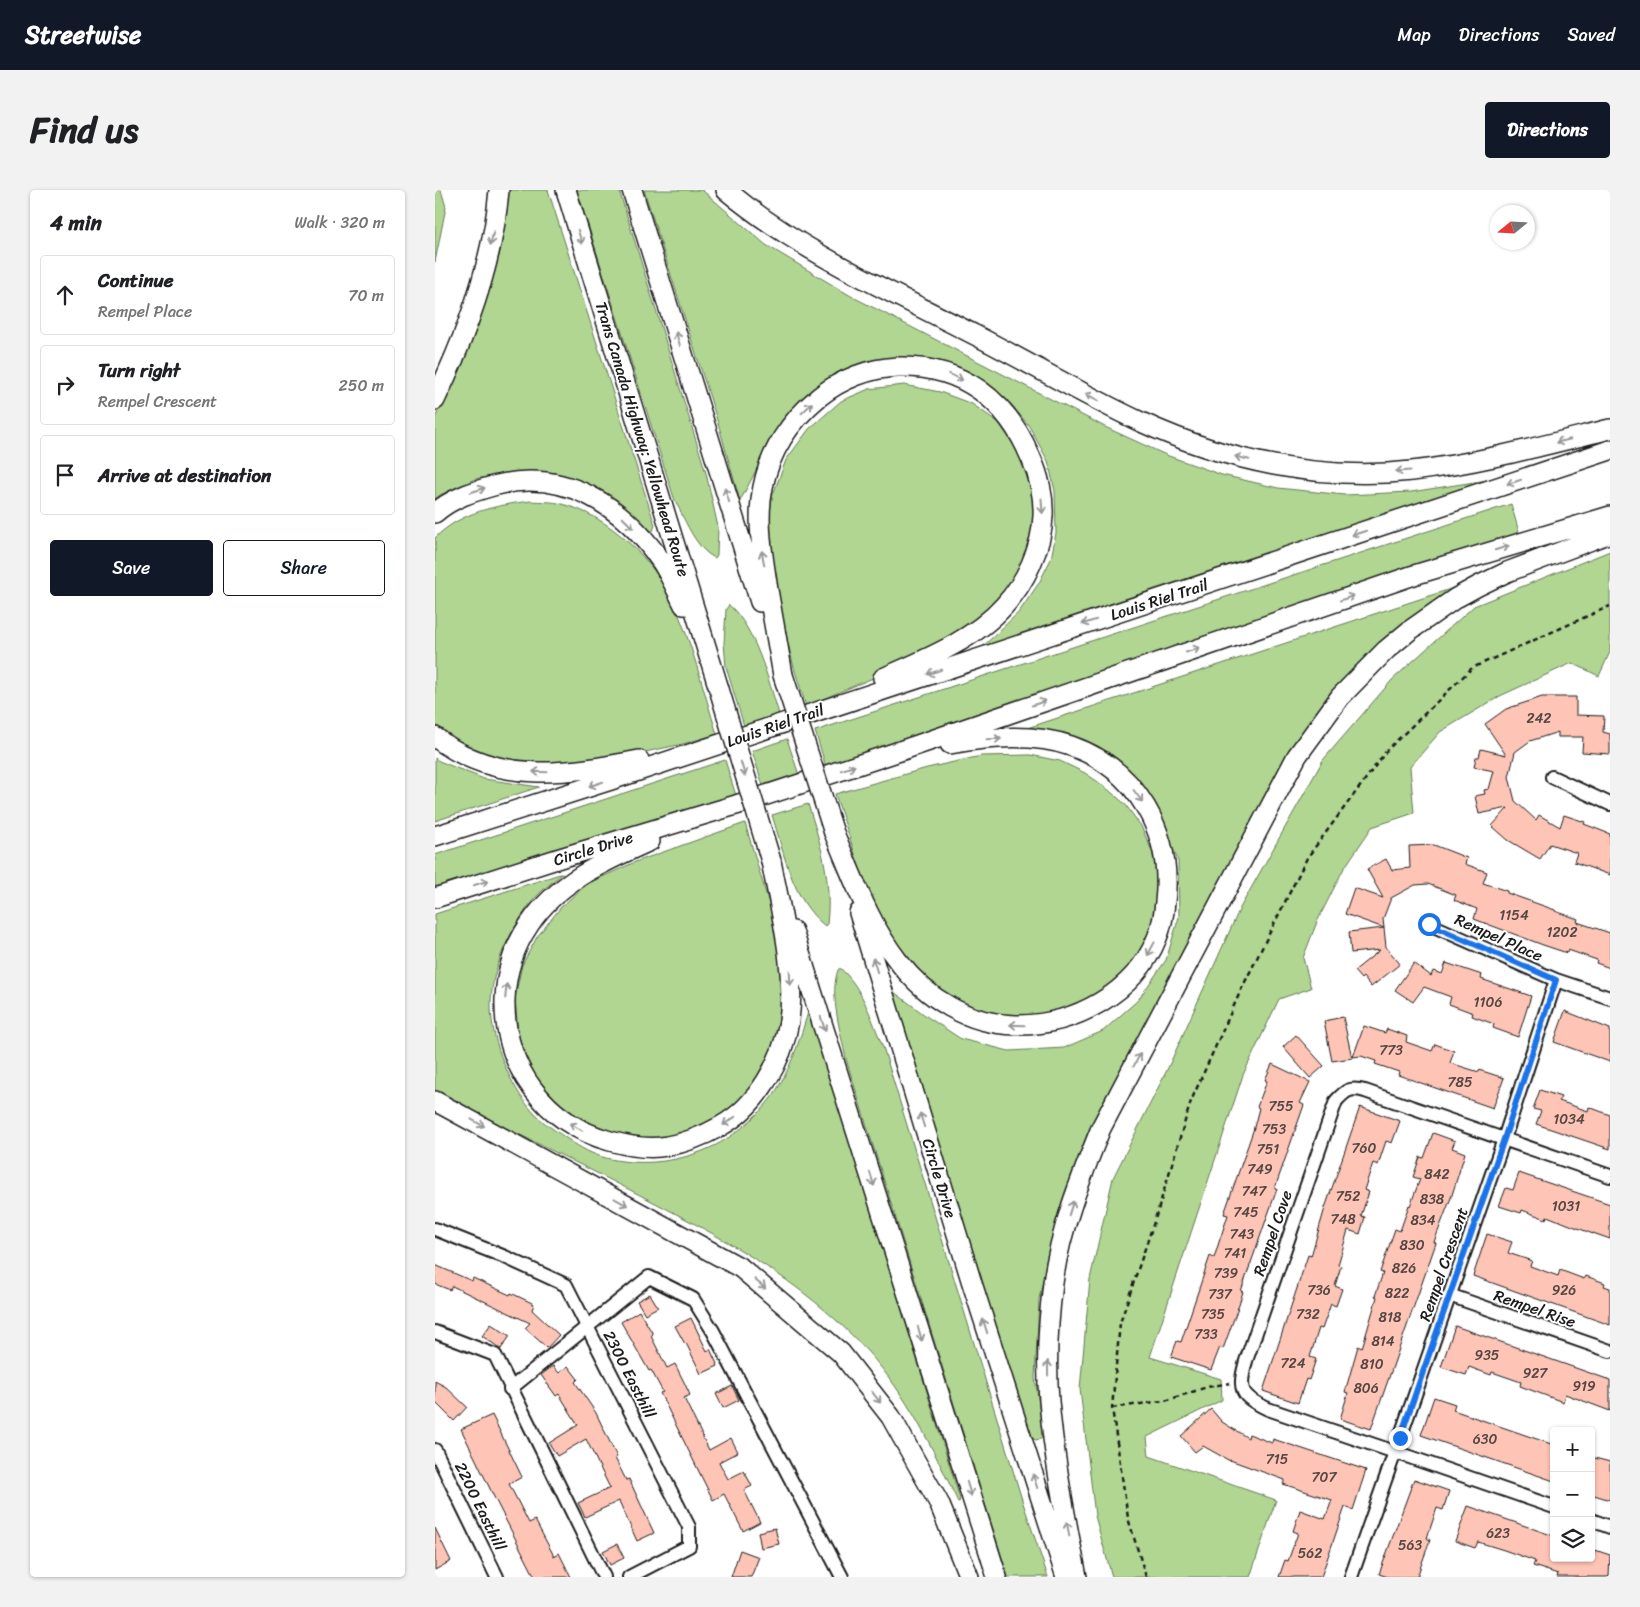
<!DOCTYPE html>
<html lang="en">
<head>
<meta charset="utf-8">
<style>
	:root { --surface:#fff; --page:#f2f2f2; --text:#202124; --muted:#757577; --line:#e0e0e0; --accent:#111827 }
	body { margin:0; font-family:Sriracha,sans-serif; background:var(--page); color:var(--text) }
	.controls { position:absolute; right:15px; bottom:15px; display:grid; overflow:hidden; border-radius:5px; box-shadow:0 1px 4px #0004 }
	.controls button { width:45px; height:45px; display:grid; place-items:center; padding:0; border:0; border-bottom:1px solid var(--line); background:var(--surface); color:var(--text); font:25px sans-serif }
	.compass { position:absolute; left:1055px; top:15px; width:45px; height:45px; border-radius:50%; background:var(--surface); box-shadow:0 1px 4px #0004; rotate:252deg }
	.stop { position:absolute; width:15px; height:15px; margin:-11px; border:4px solid #1a73e8; border-radius:50%; background:#fff }
	.stop.end { background:#1a73e8; border-color:#fff; box-shadow:0 1px 5px #0008 }
	.list { margin:0; padding:0; list-style:none }
	h2 { display:flex; justify-content:space-between; align-items:center; height:65px; margin:0; padding:0 20px; font-size:21px }
	h2 small { font-size:16px; font-weight:400; color:var(--muted) }
	.list li { display:grid; grid-template-columns:32px 1fr auto; gap:15px; align-items:center; box-sizing:border-box; height:80px; margin:0 10px 10px; padding:0 10px; border:1px solid var(--line); border-radius:5px }
	.list b { display:block; font-size:19px; white-space:nowrap }
	.list p { margin:0; font-size:16px; white-space:nowrap; color:var(--muted) }
	.list em { font-size:16px; font-style:normal; color:var(--muted) }
	.actions { display:flex; gap:10px; padding:15px 20px }
	.actions a { flex:1; padding:11px 0; border:1px solid var(--accent); border-radius:5px; text-align:center; font-size:18px; color:var(--accent) }
	.actions .main { background:var(--accent); color:#fff }
	.icon { flex:none; width:28px; height:28px; fill:none; stroke:currentColor; stroke-width:2; stroke-linecap:round; stroke-linejoin:round }
	.map { position:relative; flex:none; width:1175px; height:1387px; overflow:hidden; border-radius:5px }
	header { display:flex; align-items:center; gap:30px; box-sizing:border-box; height:70px; padding:0 25px; background:var(--accent); color:#fff }
	header strong { font-size:24px }
	nav { display:flex; gap:28px; margin-inline-start:auto; font-size:18px }
	.intro { display:flex; align-items:center; justify-content:space-between; box-sizing:border-box; height:120px; padding:0 30px }
	h1 { margin:0; font-size:35px }
	.button { padding:12px 22px; border-radius:5px; background:var(--accent); color:#fff; font-size:18px; font-weight:700 }
	main { display:flex; gap:30px; padding:0 30px }
	aside { flex:1; background:var(--surface); border-radius:5px; box-shadow:0 1px 4px #0004 }
	.map>svg:first-child { display:block }
	.green { fill:#b0d692; stroke:#667957 }
	.building { fill:#fec4b6; stroke:#1c1c1c }
	.lines { fill:none; stroke-linecap:round; stroke-linejoin:round }
	.minor-casing { stroke:#1c1c1c; stroke-width:16 }
	.highway-casing { stroke:#1c1c1c; stroke-width:22 }
	.path { stroke:#1c1c1c; stroke-width:2.5; stroke-dasharray:5 4; stroke-linecap:butt }
	.minor { stroke:#fff; stroke-width:12 }
	.highway { stroke:#fff; stroke-width:19 }
	.highway-bridge-casing { stroke:#1c1c1c; stroke-width:22; stroke-linecap:butt }
	.highway-bridge { stroke:#fff; stroke-width:19 }
	.oneway { stroke:#999 }
	.route { stroke:#1a73e8; stroke-width:6 }
	.labels { text-anchor:middle; stroke-width:4; stroke-linejoin:round; paint-order:stroke }
	.number-label { font-size:14px; fill:#544642 }
	.street-label { font-size:16px; fill:#1c1c1c; stroke:#fff }
</style>
</head>
<body>
<header>
<strong>Streetwise</strong>
<nav><a>Map</a><a>Directions</a><a>Saved</a></nav>
</header>
<div class="intro"><h1>Find us</h1><a class="button">Directions</a></div>
<main>
<aside>
<h2>4 min<small>Walk · 320 m</small></h2>
<ul class="list">
<li><svg class="icon" aria-label="ahead" viewBox="0 0 24 24"><path d="M12 20V5M6 11l6-6 6 6"/></svg><div><b>Continue</b><p>Rempel Place</p></div><em>70 m</em></li>
<li><svg class="icon" aria-label="right" viewBox="0 0 24 24"><path d="M7 20v-9h11M14 6l5 5-5 5"/></svg><div><b>Turn right</b><p>Rempel Crescent</p></div><em>250 m</em></li>
<li><svg class="icon" aria-label="arrive" viewBox="0 0 24 24"><path d="M6 21V4h12l-3 4 3 4H6"/></svg><div><b>Arrive at destination</b></div></li>
</ul>
<div class="actions"><a class="main">Save</a><a>Share</a></div>
</aside>
<div class="map">
<svg width="1175" height="1387" viewBox="0 0 1175 1387">
	<rect width="100%" height="100%" fill="#fff"/>
	<filter id="ink" filterUnits="userSpaceOnUse"><feTurbulence type="fractalNoise" baseFrequency=".02" numOctaves="2"/><feDisplacementMap in="SourceGraphic" scale="10" xChannelSelector="R" yChannelSelector="G"/><feConvolveMatrix kernelMatrix="1 2 1 2 8 2 1 2 1" color-interpolation-filters="sRGB"/></filter>
	<g filter="url(#ink)">
		<!-- green -->
		<path class="green" d="M0,0H6L11,17L0,72Z
			M72,0H113L220,335L218,341L209,339L121,286L102,282L73,283L40,289L5,305L0,309V228L32,162L51,110L65,62Z
			M142,0H184L271,283L283,337L282,365L280,368C261,360 248,326 239,308Z
			M209,0H267L331,55L416,106L670,237L731,265L787,285L843,298L910,305L976,302L1052,290L1057,292L541,463L584,422L604,393L616,369L621,343L620,301L613,271L594,236L576,214L550,195L514,176L383,196L365,211L345,235L305,311L283,233Z
			M469,195L505,202L537,214L563,232L582,259L596,292L600,320L597,345L584,382L560,415L498,463L371,516L360,481L338,395L332,346L337,307L351,270L374,239L406,211L434,199Z
			M96,311C106,312 117,311 127,314C172,325 216,367 236,408C257,450 268,500 282,544L248,554L196,565L96,576L50,565L17,550L0,534V348C25,322 62,315 96,311Z
			M1076,314L1086,349L392,580L380,541Z
			M1175,361V462L1164,486L1137,473L1065,506L1005,542L975,577L979,623L937,637L908,680L882,732L868,768L876,798L844,809L808,885L715,1167L786,1189L787,1210L712,1247L714,1266L841,1310L815,1387H677L660,1326L645,1199L655,1089L678,988L732,880L805,718L888,570L957,490L1039,416Z
			M1061,384L897,512L617,1049L604,1109L600,1188L608,1241L606,1249L600,1250L593,1243L455,799L494,828L526,849L574,861L629,858L668,841L703,810L731,770L744,727L743,671L725,625L696,586L580,542Z
			M294,415C320,437 334,492 344,524L309,536L291,477L289,453L291,419Z
			M352,549L365,588L329,599L317,561Z
			M595,565L625,571L650,583L669,596L690,614L706,636L717,661L722,685V719L717,744L690,789L618,830L533,824L476,784L435,709L400,604L492,578L546,566Z
			M0,568L4,571L49,589L104,597L0,631Z
			M290,570L302,609L0,705V665Z
			M373,614C386,655 397,690 392,734L390,736C357,710 349,663 337,625Z
			M310,633L346,754L347,838L335,870L308,913L263,942L210,953L133,927L103,894L89,866L83,842L80,807L87,775L102,747L126,717L152,694L200,672Z
			M128,683C116,693 102,704 93,717C72,746 55,782 56,818C57,853 75,896 98,922C108,933 121,941 134,950C144,957 158,965 171,968C208,977 247,972 281,955C304,943 331,919 344,896C358,873 366,845 374,819L525,1309L524,1312H523C497,1257 473,1206 432,1161C368,1090 283,1045 199,1002C133,968 67,936 0,903V724Z
			M405,778C428,798 437,831 448,857L588,1313L613,1387H573L411,869C406,843 394,805 403,780Z"/>
		<!-- building -->
		<path class="building" d="M1107,507H1141V525L1169,526L1168,542L1175,544V564L1147,562L1148,547H1123V542L1095,551L1080,562L1074,587L1080,611L1101,630L1104,625L1125,637L1129,625L1150,632L1149,634L1175,644V685L1139,672L1142,663L1115,654L1105,669L1073,650L1057,636L1073,618L1044,624L1040,606L1050,604L1049,600L1054,599L1059,581L1039,577L1041,567H1044L1046,559L1071,565L1050,534L1071,519Z
			M999,655L1032,668L1030,674L1052,682L1048,693L1072,701V703L1120,720V721L1143,729L1142,732L1175,743V778L1161,773L1162,770L1133,760L1132,763L1108,755L1039,729L1042,719L1019,710L1021,705L993,694L980,695L956,708L948,729L949,738L910,724L919,698L948,708L932,679L951,669L957,680L975,678L974,656Z
			M949,738L951,757L965,774L936,797L928,787L926,789L919,781L945,760L916,763L914,742Z
			M979,773L996,786L998,781L1007,784L1011,773L1047,785L1046,789L1096,806L1083,847L1058,838L1059,834L1037,826L1038,823L1014,814L1016,807L989,797L978,812L960,800Z
			M1130,821L1175,839V872L1119,852Z
			M908,827L917,868L897,871L889,831Z
			M929,836L950,843L952,839L972,846L971,852L997,861L1000,854L1019,861L1015,873L1044,882V880L1069,888L1058,918L963,885L964,882L940,874L941,871L926,866L918,867Z
			M861,845L889,876L875,888L848,857Z
			M837,874L875,892L865,913L869,915L840,998L842,999L806,1101L808,1102L801,1123L788,1159L785,1157L776,1180L736,1167L742,1151L746,1152L775,1066L779,1068L785,1049L793,1025L789,1024L818,941L824,918L822,917L832,891L830,890Z
			M1105,900L1126,907L1124,911L1153,921L1154,917L1175,925V959L1101,934L1106,921L1098,919Z
			M925,917L965,931L957,953L951,951L943,975L938,973L929,1000L934,1002L926,1026L930,1027L925,1044L913,1040L903,1075L906,1076L900,1096L907,1099L901,1116L896,1114L887,1139L884,1138L875,1167L881,1169L874,1190L871,1189L863,1213L828,1201L873,1065L876,1066L890,1018Z
			M998,943L1020,951L1017,958L1030,963L1017,1005L999,1052L1001,1053L936,1239L905,1229L913,1203L910,1202L923,1156L927,1158L942,1107L940,1106L948,1083L945,1082L960,1039L965,1041L974,1015L975,1016L985,989L978,987L985,967L989,968Z
			M1084,983L1175,1014V1049L1158,1043V1044L1112,1026L1111,1029L1087,1020L1086,1023L1064,1016L1071,998L1078,1000Z
			M1052,1044L1077,1052L1073,1063L1097,1071L1095,1076L1123,1086L1125,1080L1149,1089L1151,1086L1170,1093L1169,1096L1175,1098V1135L1038,1086Z
			M0,1075L37,1091L38,1088L75,1105L76,1103L99,1114L97,1120L124,1145L112,1158L90,1138L95,1133L17,1096L15,1100L0,1094Z
			M215,1104L223,1117L210,1124L202,1111Z
			M204,1121L218,1144L216,1146L232,1178L240,1174L249,1192L255,1205L249,1208L274,1260L296,1248L303,1262L284,1272L293,1289L309,1281L317,1296L309,1300L325,1332L308,1341L289,1304L278,1310L225,1203L228,1202L216,1180L214,1181L186,1132Z
			M256,1128L272,1161L275,1159L283,1176L266,1184L251,1153L250,1154L240,1136Z
			M56,1134L75,1146L66,1159L47,1146Z
			M1020,1136L1175,1190V1221L1130,1204L1128,1212L1085,1196L1086,1192L1057,1182L1056,1185L1034,1177L1031,1185L1006,1177Z
			M118,1176L124,1183L133,1176L143,1189L140,1192L161,1223L182,1267L180,1268L191,1290L194,1289L219,1343L202,1351L184,1311L150,1327L143,1313L175,1298L151,1249L122,1266L114,1253L143,1235L124,1204L121,1206L106,1185Z
			M0,1191L11,1197L32,1217L19,1231L0,1212Z
			M297,1196L304,1210L288,1218L281,1204Z
			M999,1207L1020,1214L1018,1220L1119,1255V1291L986,1245Z
			M776,1219L787,1232L813,1248L814,1244L837,1253L838,1249L931,1280L918,1320L910,1317L886,1387H844L850,1370L853,1371L863,1343L858,1341L865,1320L890,1329L897,1310L848,1294L850,1290L795,1270V1271L768,1256L760,1262L746,1246Z
			M57,1225L87,1287L74,1294L94,1333L100,1330L119,1366L124,1363L136,1387H100L60,1309L26,1239Z
			M1156,1267L1175,1272V1310L1156,1304Z
			M979,1289L1014,1301L1008,1320L1002,1318L992,1348L995,1350L982,1387H953L944,1384Z
			M1033,1316L1119,1346V1368H1158L1160,1360L1175,1365L1174,1387H1122L1123,1384L1098,1376L1100,1371L1069,1360L1043,1352L1040,1358L1020,1351Z
			M0,1338L16,1371L0,1380Z
			M340,1338L344,1354L326,1358L323,1342Z
			M182,1354L189,1368L175,1375L168,1361Z
			M305,1360L324,1367L316,1387H296Z"/>
		<g class="lines">
			<!-- minor casing -->
			<g class="minor-casing">
				<path id="minor" d="M1117,587L1175,614
					M994,734L1121,790
					M0,1039L70,1067L131,1095L254,1337V1356L194,1387
					M1014,1105L1175,1161
					M0,1142L60,1165L169,1387
					M75,1199L214,1087L258,1109L278,1141L407,1387
					M0,1260L62,1387
					M1119,1317L960,1262L1069,949L1121,790L1175,808
					M1156,1330L1175,1337
					M916,1387L960,1262L833,1219C805,1206 803,1200 811,1171L901,911C911,900 915,897 930,901L1175,986"/>
			</g>
			<!-- highway casing -->
			<g class="highway-casing">
				<path id="highway" d="M131,0L284,499
					M197,0L325,412
					M291,0C365,62 455,101 540,145C595,173 650,206 706,232C791,271 884,291 977,281C1044,273 1110,255 1175,239
					M0,210C32,144 58,73 64,0
					M0,323C17,308 37,302 58,296C130,277 189,316 228,374C236,387 242,401 249,415
					M348,485C343,456 338,428 333,400C328,366 321,331 328,297C335,261 356,230 384,207C406,189 435,178 463,177C527,175 572,210 596,268C604,285 609,307 608,326C607,358 590,393 569,416C539,450 489,470 448,488
					M0,547C61,595 132,584 204,570
					M399,643C418,687 434,734 463,771C492,809 533,834 581,835C639,836 700,803 722,748C727,736 729,724 730,712C738,644 702,579 636,556C599,543 553,547 515,554
					M0,646L176,590L1175,260
					M215,651C170,671 122,692 94,735C79,757 71,783 70,809C68,876 110,933 175,951C193,956 213,960 232,956C251,953 270,945 286,936C322,916 348,871 354,831C361,778 346,723 336,671
					M0,708L125,668L301,615L459,563L979,385L1175,326
					M424,723L536,1090L631,1387
					M358,741L562,1387
					M0,911L306,1078L406,1163L456,1227L504,1313L534,1387
					M642,1387C631,1329 619,1270 614,1211C611,1172 613,1132 618,1093C625,1039 646,988 666,938L862,566L905,507L951,460L974,441L1021,408L1043,396L1072,382L1175,343"/>
			</g>
			<!-- path -->
			<path class="path" d="M677,1218L733,1210L772,1197L795,1193
				M711,1387L693,1328L677,1218L685,1133L724,1017L756,911L806,800L872,668L952,560L1037,478L1175,416"/>
			<!-- minor -->
			<use href="#minor" class="minor"/>
			<!-- highway -->
			<use href="#highway" class="highway"/>
			<!-- highway-bridge casing -->
			<g class="highway-bridge-casing">
				<path id="highway-bridge" d="M348,485L399,643
					M284,499L336,671"/>
			</g>
			<!-- highway-bridge -->
			<use href="#highway-bridge" class="highway-bridge"/>
		</g>
		<!-- one-way arrows -->
		<defs><path id="oneway-shaft" d="M-6 0H5M1.5-3L5.5 0L1.5 3" fill="none" stroke-width="1.6" stroke-linecap="round" stroke-linejoin="round" transform="scale(1.25)"/></defs>
		<g class="oneway">
			<use href="#oneway-shaft" transform="translate(145 47) rotate(73)"/>
			<use href="#oneway-shaft" transform="translate(57 48) rotate(103)"/>
			<use href="#oneway-shaft" transform="translate(243 149) rotate(-107)"/>
			<use href="#oneway-shaft" transform="translate(521 187) rotate(25)"/>
			<use href="#oneway-shaft" transform="translate(657 207) rotate(-152)"/>
			<use href="#oneway-shaft" transform="translate(372 218) rotate(-44)"/>
			<use href="#oneway-shaft" transform="translate(1128 251) rotate(167)"/>
			<use href="#oneway-shaft" transform="translate(807 268) rotate(-166)"/>
			<use href="#oneway-shaft" transform="translate(968 281) rotate(176)"/>
			<use href="#oneway-shaft" transform="translate(1079 292) rotate(162)"/>
			<use href="#oneway-shaft" transform="translate(43 300) rotate(-17)"/>
			<use href="#oneway-shaft" transform="translate(292 305) rotate(-107)"/>
			<use href="#oneway-shaft" transform="translate(607 316) rotate(86)"/>
			<use href="#oneway-shaft" transform="translate(193 333) rotate(45)"/>
			<use href="#oneway-shaft" transform="translate(924 343) rotate(162)"/>
			<use href="#oneway-shaft" transform="translate(1067 358) rotate(-17)"/>
			<use href="#oneway-shaft" transform="translate(328 368) rotate(-100)"/>
			<use href="#oneway-shaft" transform="translate(912 408) rotate(-19)"/>
			<use href="#oneway-shaft" transform="translate(654 432) rotate(162)"/>
			<use href="#oneway-shaft" transform="translate(758 460) rotate(-19)"/>
			<use href="#oneway-shaft" transform="translate(499 482) rotate(162)"/>
			<use href="#oneway-shaft" transform="translate(604 513) rotate(-19)"/>
			<use href="#oneway-shaft" transform="translate(559 549) rotate(-2)"/>
			<use href="#oneway-shaft" transform="translate(413 578) rotate(-18)"/>
			<use href="#oneway-shaft" transform="translate(308 579) rotate(73)"/>
			<use href="#oneway-shaft" transform="translate(105 582) rotate(-178)"/>
			<use href="#oneway-shaft" transform="translate(161 594) rotate(162)"/>
			<use href="#oneway-shaft" transform="translate(703 606) rotate(53)"/>
			<use href="#oneway-shaft" transform="translate(46 693) rotate(-18)"/>
			<use href="#oneway-shaft" transform="translate(716 759) rotate(118)"/>
			<use href="#oneway-shaft" transform="translate(440 775) rotate(-107)"/>
			<use href="#oneway-shaft" transform="translate(355 788) rotate(88)"/>
			<use href="#oneway-shaft" transform="translate(71 801) rotate(-84)"/>
			<use href="#oneway-shaft" transform="translate(388 834) rotate(73)"/>
			<use href="#oneway-shaft" transform="translate(582 835) rotate(-178)"/>
			<use href="#oneway-shaft" transform="translate(702 870) rotate(-62)"/>
			<use href="#oneway-shaft" transform="translate(487 930) rotate(-107)"/>
			<use href="#oneway-shaft" transform="translate(294 931) rotate(146)"/>
			<use href="#oneway-shaft" transform="translate(43 933) rotate(29)"/>
			<use href="#oneway-shaft" transform="translate(141 937) rotate(-150)"/>
			<use href="#oneway-shaft" transform="translate(437 989) rotate(73)"/>
			<use href="#oneway-shaft" transform="translate(186 1012) rotate(29)"/>
			<use href="#oneway-shaft" transform="translate(636 1018) rotate(-72)"/>
			<use href="#oneway-shaft" transform="translate(325 1094) rotate(40)"/>
			<use href="#oneway-shaft" transform="translate(550 1136) rotate(-108)"/>
			<use href="#oneway-shaft" transform="translate(485 1144) rotate(73)"/>
			<use href="#oneway-shaft" transform="translate(613 1178) rotate(-91)"/>
			<use href="#oneway-shaft" transform="translate(441 1207) rotate(52)"/>
			<use href="#oneway-shaft" transform="translate(600 1291) rotate(-108)"/>
			<use href="#oneway-shaft" transform="translate(534 1299) rotate(73)"/>
			<use href="#oneway-shaft" transform="translate(633 1339) rotate(-100)"/>
		</g>
	</g>
	<g class="lines" filter="url(#ink)">
		<!-- route -->
		<path class="route" d="M965,1248L1069,949L1121,790L994,734"/>
	</g>
	<g class="labels">
		<!-- number labels -->
		<g class="number-label">
			<text x="1104" y="533">242</text>
			<text x="1079" y="730">1154</text>
			<text x="1127" y="747">1202</text>
			<text x="1053" y="817">1106</text>
			<text x="956" y="865">773</text>
			<text x="1025" y="897">785</text>
			<text x="846" y="921">755</text>
			<text x="1134" y="934">1034</text>
			<text x="839" y="944">753</text>
			<text x="929" y="963">760</text>
			<text x="833" y="964">751</text>
			<text x="825" y="984">749</text>
			<text x="1002" y="989">842</text>
			<text x="819" y="1006">747</text>
			<text x="913" y="1011">752</text>
			<text x="997" y="1014">838</text>
			<text x="1131" y="1021">1031</text>
			<text x="811" y="1027">745</text>
			<text x="908" y="1034">748</text>
			<text x="988" y="1035">834</text>
			<text x="807" y="1049">743</text>
			<text x="977" y="1060">830</text>
			<text x="800" y="1068">741</text>
			<text x="969" y="1083">826</text>
			<text x="791" y="1088">739</text>
			<text x="884" y="1105">736</text>
			<text x="1129" y="1105">926</text>
			<text x="962" y="1108">822</text>
			<text x="785" y="1109">737</text>
			<text x="778" y="1129">735</text>
			<text x="873" y="1129">732</text>
			<text x="955" y="1132">818</text>
			<text x="771" y="1149">733</text>
			<text x="948" y="1156">814</text>
			<text x="1052" y="1170">935</text>
			<text x="858" y="1178">724</text>
			<text x="937" y="1179">810</text>
			<text x="1100" y="1188">927</text>
			<text x="1149" y="1201">919</text>
			<text x="931" y="1203">806</text>
			<text x="1050" y="1254">630</text>
			<text x="842" y="1274">715</text>
			<text x="889" y="1292">707</text>
			<text x="1063" y="1348">623</text>
			<text x="975" y="1360">563</text>
			<text x="875" y="1368">562</text>
		</g>
		<!-- street labels -->
		<g class="street-label">
			<text transform="translate(208 249) rotate(73)" y="6">Trans Canada Highway: Yellowhead Route</text>
			<text transform="translate(724 409) rotate(-18)" y="6">Louis Riel Trail</text>
			<text transform="translate(340 535) rotate(-19)" y="6">Louis Riel Trail</text>
			<text transform="translate(158 658) rotate(-17)" y="6">Circle Drive</text>
			<text transform="translate(1064 747) rotate(24)" y="6">Rempel Place</text>
			<text transform="translate(505 988) rotate(73)" y="6">Circle Drive</text>
			<text transform="translate(837 1043) rotate(-71)" y="6">Rempel Cove</text>
			<text transform="translate(1008 1074) rotate(-71)" y="6">Rempel Crescent</text>
			<text transform="translate(1100 1118) rotate(19)" y="6">Rempel Rise</text>
			<text transform="translate(195 1184) rotate(63)" y="6">2300 Easthill</text>
			<text transform="translate(46 1316) rotate(64)" y="6">2200 Easthill</text>
		</g>
	</g>
</svg>
<div class="controls">
<button>+</button>
<button>−</button>
<button><svg class="icon" aria-label="layers" viewBox="0 0 24 24"><path d="M12 4l9 5-9 5-9-5zM3 14l9 5 9-5"/></svg></button>
</div>
<svg class="compass" viewBox="-18 -18 36 36"><path d="M0-13l5 13h-10z" fill="#e53935"/><path d="M0 13l5-13h-10z" fill="#757577"/></svg>
<div class="stop" style="left:994px;top:734px"></div>
<div class="stop end" style="left:965px;top:1248px"></div>
</div>
</main>
</body>
</html>
